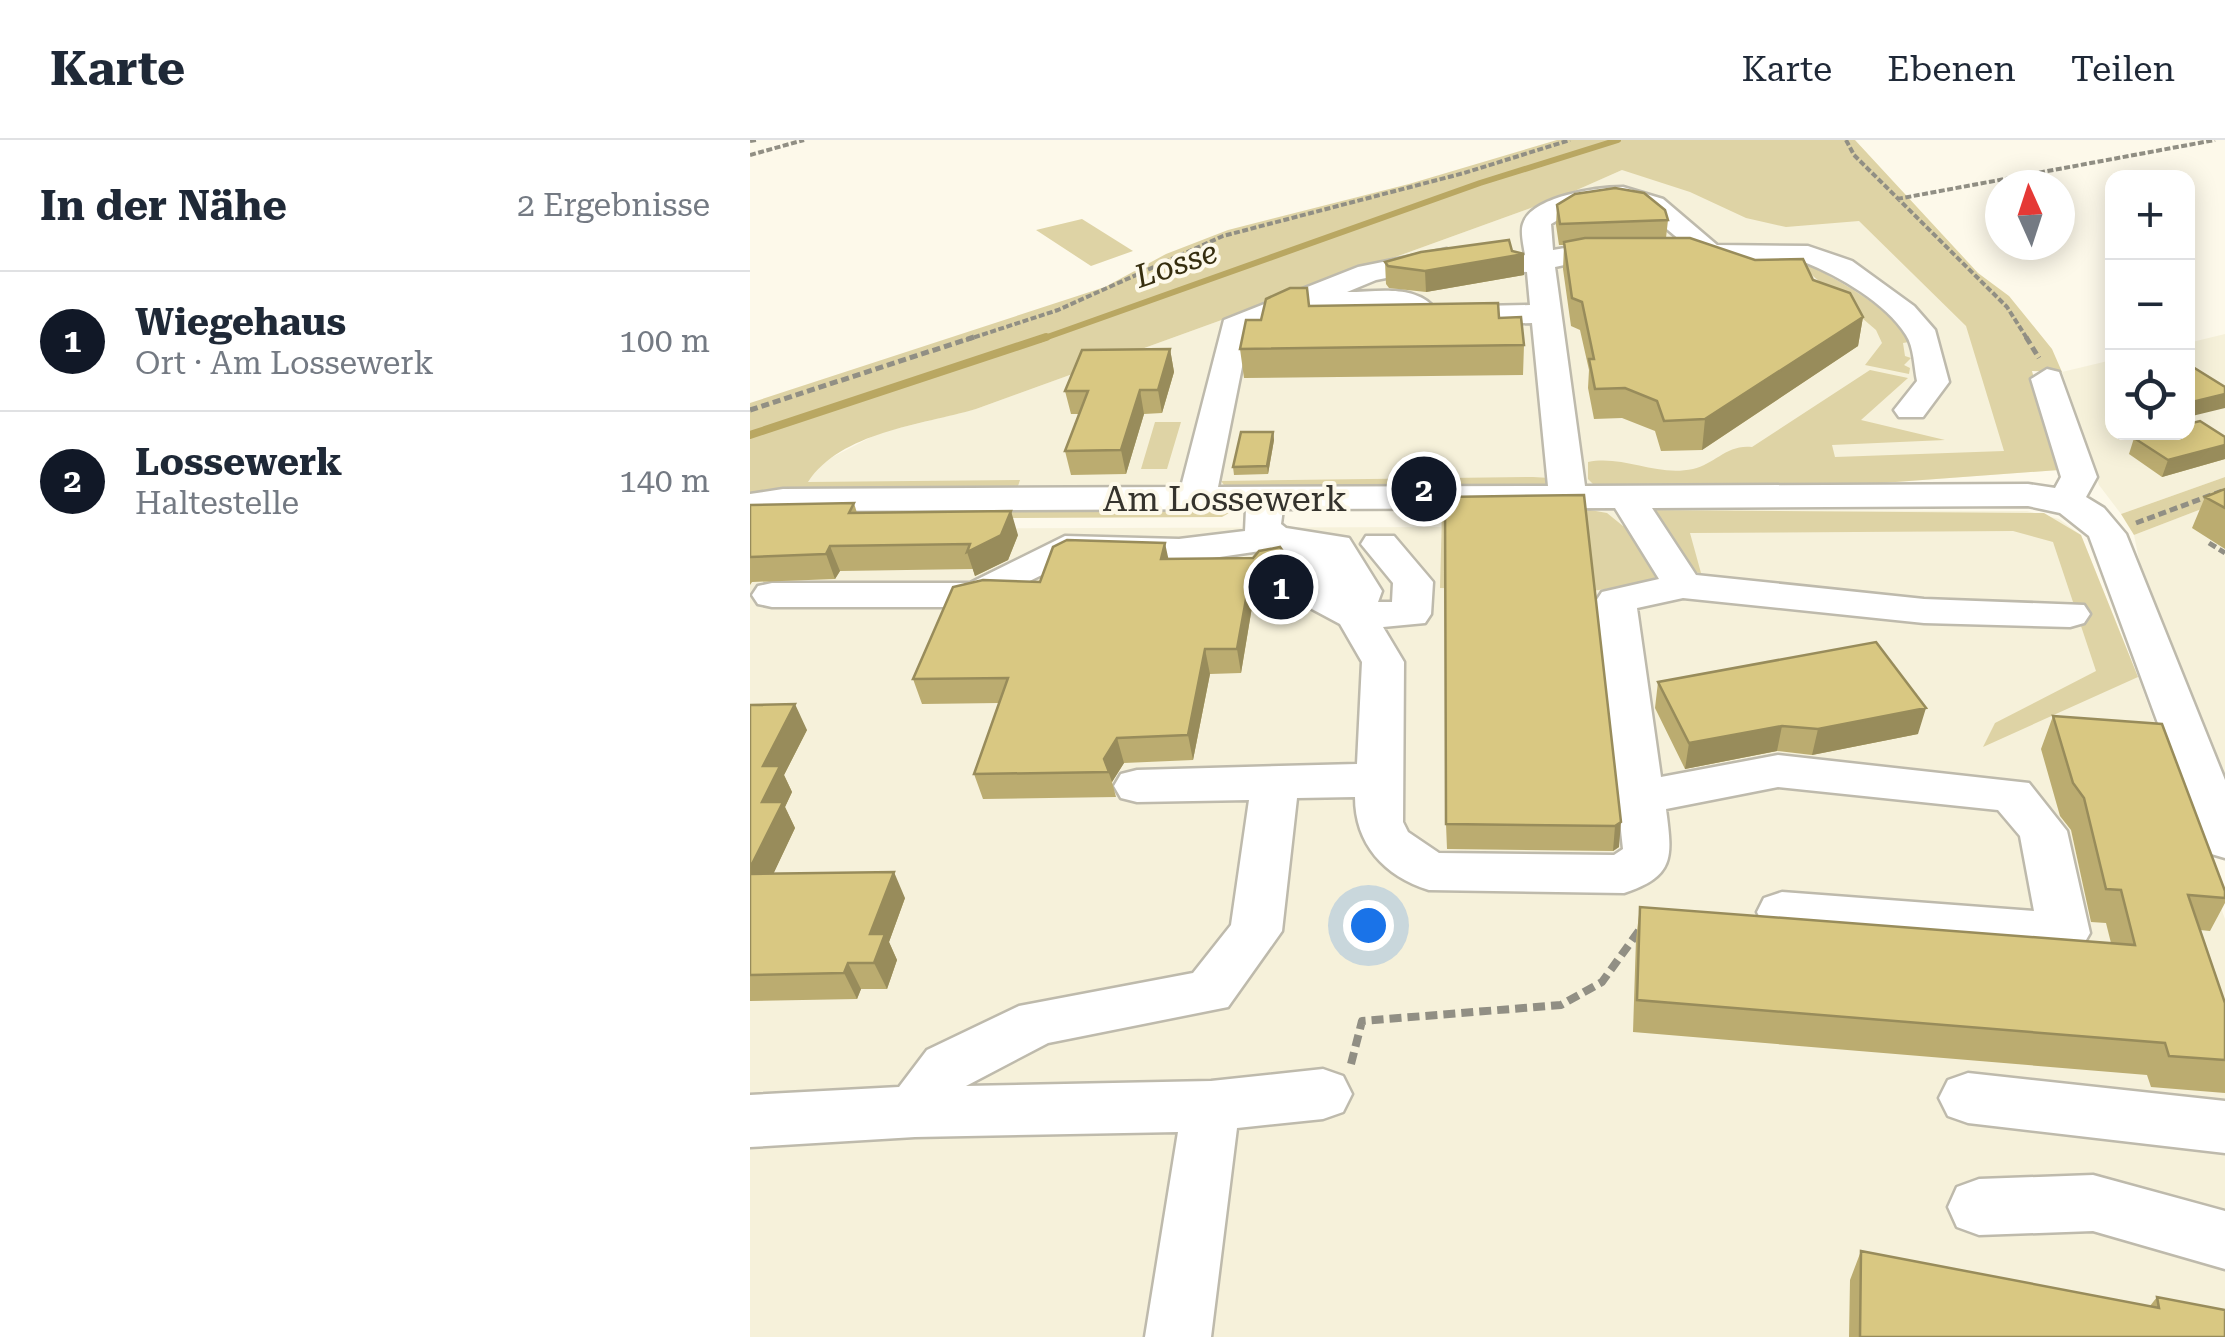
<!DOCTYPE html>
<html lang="de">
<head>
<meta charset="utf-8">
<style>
	:root { --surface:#fff; --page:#f2f2f3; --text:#1f2937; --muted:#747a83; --line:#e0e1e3; --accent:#111827 }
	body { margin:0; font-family:"Roboto Serif",serif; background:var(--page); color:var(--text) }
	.controls { position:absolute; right:30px; top:30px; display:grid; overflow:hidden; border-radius:20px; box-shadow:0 5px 25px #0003 }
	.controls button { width:90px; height:90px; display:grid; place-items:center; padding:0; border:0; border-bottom:2px solid var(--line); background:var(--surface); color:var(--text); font:50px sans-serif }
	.compass { position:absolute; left:1235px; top:30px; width:90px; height:90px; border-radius:50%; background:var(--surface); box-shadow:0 5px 25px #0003; rotate:357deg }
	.you { position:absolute; left:618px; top:785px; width:35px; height:35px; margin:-25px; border:8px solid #fff; border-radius:50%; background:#1a73e8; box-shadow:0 0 0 15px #1a73e833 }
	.badge { display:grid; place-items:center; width:65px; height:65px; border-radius:50%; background:var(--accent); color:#fff; font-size:32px; font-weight:700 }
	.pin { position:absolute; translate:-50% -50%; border:5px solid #fff; box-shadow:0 2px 10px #0006 }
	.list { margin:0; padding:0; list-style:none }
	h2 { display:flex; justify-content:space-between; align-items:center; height:130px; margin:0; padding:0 40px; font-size:42px }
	h2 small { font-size:32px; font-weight:400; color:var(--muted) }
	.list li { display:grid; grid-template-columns:65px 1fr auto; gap:30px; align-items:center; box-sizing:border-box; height:140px; padding:0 40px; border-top:2px solid var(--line) }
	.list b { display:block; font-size:38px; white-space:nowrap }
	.list p { margin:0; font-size:32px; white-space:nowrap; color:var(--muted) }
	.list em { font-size:32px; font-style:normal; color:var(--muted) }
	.icon { flex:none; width:55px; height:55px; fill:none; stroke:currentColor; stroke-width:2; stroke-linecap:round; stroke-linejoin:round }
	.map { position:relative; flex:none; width:1475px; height:1197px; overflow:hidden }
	header { display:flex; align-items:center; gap:60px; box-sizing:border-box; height:140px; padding:0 50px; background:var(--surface); border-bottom:2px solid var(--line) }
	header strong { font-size:48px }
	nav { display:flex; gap:55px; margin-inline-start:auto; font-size:35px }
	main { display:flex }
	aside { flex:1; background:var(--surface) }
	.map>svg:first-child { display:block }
	.built { fill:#f6f1da }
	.green { fill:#ded3a5 }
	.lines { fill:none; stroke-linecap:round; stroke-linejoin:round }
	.stream-far1 { stroke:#b9a762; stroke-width:6 }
	.stream { stroke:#b9a762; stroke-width:8 }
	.minor-casing { stroke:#bebaac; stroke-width:5 }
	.path-far2 { stroke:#918f84; stroke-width:4; stroke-dasharray:6 2.5; stroke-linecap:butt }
	.path-far1 { stroke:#918f84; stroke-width:5; stroke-dasharray:8 4; stroke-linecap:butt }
	.path { stroke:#918f84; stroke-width:8; stroke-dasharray:12 6; stroke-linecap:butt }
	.minor { fill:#fff; fill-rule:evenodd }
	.wall { fill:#bbac70 }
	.shaded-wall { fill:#988c5b }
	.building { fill:#d9c882; stroke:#988c5b; stroke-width:2.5 }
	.labels { text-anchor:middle; stroke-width:8; stroke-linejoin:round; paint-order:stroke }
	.far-water-label { font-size:32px; font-style:italic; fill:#362e0f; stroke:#fdf9ea }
	.street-label { font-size:35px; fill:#35332d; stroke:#fdf9ea }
</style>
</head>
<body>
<header>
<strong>Karte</strong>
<nav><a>Karte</a><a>Ebenen</a><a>Teilen</a></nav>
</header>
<main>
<aside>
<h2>In der Nähe<small>2 Ergebnisse</small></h2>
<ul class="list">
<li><span class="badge">1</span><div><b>Wiegehaus</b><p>Ort · Am Lossewerk</p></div><em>100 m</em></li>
<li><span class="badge">2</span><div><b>Lossewerk</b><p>Haltestelle</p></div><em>140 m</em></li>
</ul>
</aside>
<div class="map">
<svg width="1475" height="1197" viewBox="0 0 1475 1197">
	<rect width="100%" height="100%" fill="#fdf9ea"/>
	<!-- built -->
	<path class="built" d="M872,30L1134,57L1309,330L1105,345L46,346L69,324L129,293L226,269L811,57Z
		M1475,194V337L1371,374L1349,345L1312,232L1362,220V292H1438V203Z
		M1475,360V655L1394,444L1384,395Z
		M912,370L1277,371L1309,379L1331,395L1388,537L1475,779V1197H0V389L691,387L692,374Z"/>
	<!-- green -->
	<path class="green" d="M807,0H1105L1228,133L1259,156L1302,209L1312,232L1282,231L1309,330L1105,345H844L838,339V322C874,315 906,337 943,329C965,324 977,304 1002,307L1120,230L1158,238L1111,280L1195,300L1082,305L1085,317L1254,311L1216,186L1109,81L1036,87L996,78L940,52L872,30L811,57L226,269C171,285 91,292 58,342L270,340L267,349L0,352V263L355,147L416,114L478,90L659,44Z
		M332,79L383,111L341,126L286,90Z
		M1042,118C1075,132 1143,167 1159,202L1153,203L1155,216L1161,218L1154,225L1160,228L1159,234L1115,225L1132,203L1126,190Z
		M405,282H431L417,329H391Z
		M783,337L800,338V342L785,349H477L471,341Z
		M1475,337V360L1384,395L1371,374Z
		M835,369L857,373L873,386L879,384L911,436L909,441L842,451L690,448L692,374L696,370Z
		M473,370L479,373L472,377L6,379L46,371Z
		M901,370L1294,373L1331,395L1388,537L1233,607L1245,583L1346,531L1303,402L1263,391L940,393L951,433L940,432Z"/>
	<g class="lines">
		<!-- stream-far1 -->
		<path class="stream-far1" d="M289,200L730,43L868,0"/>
		<!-- stream -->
		<path class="stream" d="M0,295L296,197"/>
		<!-- minor casing -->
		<g class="minor-casing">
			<path id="minor" d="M873,47L913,59L967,105L1058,106L1102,121L1164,166L1185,190L1199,242L1173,277H1149L1144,270L1167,241C1164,227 1164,207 1156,195C1136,163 1089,136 1054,122L833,121L805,127L835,346L1278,344L1305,348L1311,337L1281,239L1297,229L1309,232L1347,337L1336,357L1354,368L1376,394L1475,640V718L1458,713L1451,700L1339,396L1310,373L1278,366L902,368L946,435L1174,459L1334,465L1340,474L1334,483L1320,487L1174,483L933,458L887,468L911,637L1028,615L1279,643L1317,691L1340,793L1332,807L1314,813L1032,792L1014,786L1007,772L1014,758L1032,752L1284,771L1270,696L1248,670L1028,647L916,669C922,716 926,736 874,753L679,750C634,736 605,704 605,657L547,658L532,791L478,867L298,903L216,946L461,941L573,929L593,936L602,954L593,972L573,979L487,988L461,1197H395L428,992L165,997L0,1007V955L149,947L177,910L269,866L443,833L481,785L499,660L387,662L371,658L364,646L371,634L387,630L607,624L612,522L590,484L562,469L537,425L517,410L429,423L322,420L227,467H22L8,464L2,455L8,446L22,443H220L315,396L429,399L495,391L496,369L33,371L0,376V354L33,349L431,347L474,180L608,127L697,109L711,118L707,124L626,140L597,152C627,152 662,144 684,167L780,165L777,132L758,131L754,125L758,119L775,115C774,107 770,92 773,84C781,56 849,47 873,47ZM855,63L894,70L936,105H833L803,110L801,84L823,71ZM564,165L576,170H654L665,182L676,185L782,183L798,346L468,347L499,192ZM865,368L909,439L852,452L846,461L873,709L864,715L689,713L658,692L653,682L654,522L633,487L675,483L681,474L683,442L644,396H616L611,404L643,443L642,462H628L632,451L599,398L536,388L531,384L533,369Z
				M1218,933L1475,961V1013L1218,983L1198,976L1189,958L1198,940Z
				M1343,1035L1475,1071V1129L1343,1091L1229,1095L1207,1087L1198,1067L1207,1047L1229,1039Z"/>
		</g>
		<!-- path-far2 -->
		<path class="path-far2" d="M1096,0L1104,15L1257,167L1278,200
			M0,1L6,0
			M0,15L54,0
			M1147,59L1465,0
			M216,200L308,170L473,96L714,33L820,0"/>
		<!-- path-far1 -->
		<path class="path-far1" d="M1276,197L1289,218
			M0,270L224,197
			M1386,383L1475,350
			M1459,403L1475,413"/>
		<!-- path -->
		<path class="path" d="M601,924L612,881L811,865L852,842L891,788"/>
		<!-- minor -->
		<use href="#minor" class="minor"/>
	</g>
	<!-- wall -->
	<path class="wall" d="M807,65L918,80L916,98L1063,140L1113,177L1108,206L952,310L911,311L905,291L872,278L844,279L838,248L839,230L830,190L821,186L813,129L814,105H809L806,85Z
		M762,111L774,135L676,152L639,148L636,144L635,122Z
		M559,166L749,178L774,205L773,235L494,238L490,209L511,180Z
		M420,209L424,232L412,273L394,274L376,334L321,335L315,311L329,274H321L315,251Z
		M523,292L524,300L518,334L484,335L483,327Z
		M1475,297V319L1412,337L1379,314L1384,298Z
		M1475,349V409L1442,388L1455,357Z
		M834,355L869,707L863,711L697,709L696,684Z
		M104,363L107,373L268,395L258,420L225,436L223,429L90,431L85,439L2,442L0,445V365Z
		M503,418L551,458L528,465L503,461L491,533L460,534L443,620L374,623L362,642L366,657L233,659L224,634L249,563L172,564L163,539L290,442L418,419Z
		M908,542L1168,594L1062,615L1027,611L935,629L905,568Z
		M0,565L57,590L34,635L42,652L35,667L45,688L23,734L155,758L139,802L147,820L137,849H111L107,859L0,861Z
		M1303,576L1475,751V763L1460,791L1450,790L1475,863V953L1401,947L1397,935L883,892L886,799L890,767L1361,803L1356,783L1341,782L1321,690L1310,676L1291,609Z
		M1111,1111L1400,1166L1407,1157L1475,1197H1099L1100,1140Z"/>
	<!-- shaded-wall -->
	<path class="shaded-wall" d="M774,114V135L676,152L675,131Z
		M1113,177L1108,206L952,310L955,279Z
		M420,209L424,232L412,273L408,250Z
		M390,250L394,274L376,334L371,310Z
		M1475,254V268L1438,277V263Z
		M523,292L524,300L518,334L517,326Z
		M1475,305V319L1412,337L1418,320Z
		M261,371L268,395L258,420L225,436L217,412Z
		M415,403L420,426L411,419Z
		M80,406L90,431L85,439L76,414Z
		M548,433L551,458L528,465L525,441Z
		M500,437L503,461L491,533L487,509Z
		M455,509L460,534L443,620L438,595Z
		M45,564L57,590L34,635L42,652L35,667L45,688L11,760L0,740V728L12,662L13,626Z
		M1176,568L1168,594L1062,615L1068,589Z
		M1032,586L1027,611L935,629L939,603Z
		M367,598L374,623L362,642L354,619Z
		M871,682L869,707L863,711L865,686Z
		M144,732L155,758L139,802L147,820L137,849L124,823L120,794Z
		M98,823L111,849L107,859L94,833Z"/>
	<!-- building -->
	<path class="building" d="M865,48L894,53L915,70L918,80L810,84L807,65L825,54Z
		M835,98H940L1005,120L1053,119L1063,140L1100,153L1113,177L955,279L914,281L907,261L875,248L845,249L839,219H844L832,162L822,158L814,102Z
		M759,100L762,111L774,114L675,131L638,126L635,122L671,112Z
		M540,148H557L559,166L748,163L749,178L771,177L774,205L490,209L496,180H511L516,159Z
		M420,209L408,250H390L371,310L315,311L338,251H315L332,210Z
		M1438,224L1475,247V254L1438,263Z
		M1450,281L1475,297V305L1418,320L1384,298L1404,292H1438V284Z
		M491,292H523L517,326L483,327Z
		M1475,349V368L1455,357Z
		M834,355L871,682L865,686L696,684L695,357Z
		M104,363L99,373L261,371L251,395L217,412L220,404L80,406L76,414L0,417V365Z
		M317,400L415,403L411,419L503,418L509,411L530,407L548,433L525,441L500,437L487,509H455L438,595L367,598L354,619L359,632L224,634L258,538L163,539L203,447L233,440L290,442L303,407Z
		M1126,502L1176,568L1068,589L1032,586L939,603L908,542Z
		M45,564L13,626H30L12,662H33L0,728V565Z
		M1303,576L1412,584L1475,751V758L1438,755L1475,863V920L1419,916L1415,903L887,860L890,767L1385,805L1371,750L1356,749L1334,658L1323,643Z
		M144,732L120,794H135L124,823H98L94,833L0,835V734Z
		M1111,1111L1409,1168L1407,1157L1475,1170V1197H1110Z"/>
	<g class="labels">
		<!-- far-water labels -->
		<g class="far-water-label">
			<text transform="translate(426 124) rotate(-19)" y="11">Losse</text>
		</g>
		<!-- street labels -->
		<g class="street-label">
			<text x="475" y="371">Am Lossewerk</text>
		</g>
	</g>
</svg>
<div class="controls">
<button>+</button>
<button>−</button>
<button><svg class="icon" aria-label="locate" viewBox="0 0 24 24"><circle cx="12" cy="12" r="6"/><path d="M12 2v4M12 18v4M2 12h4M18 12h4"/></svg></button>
</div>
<svg class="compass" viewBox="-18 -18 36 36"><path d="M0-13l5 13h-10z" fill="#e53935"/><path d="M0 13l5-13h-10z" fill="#747a83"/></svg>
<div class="you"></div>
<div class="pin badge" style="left:531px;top:447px">1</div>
<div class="pin badge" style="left:674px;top:349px">2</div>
</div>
</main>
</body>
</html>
